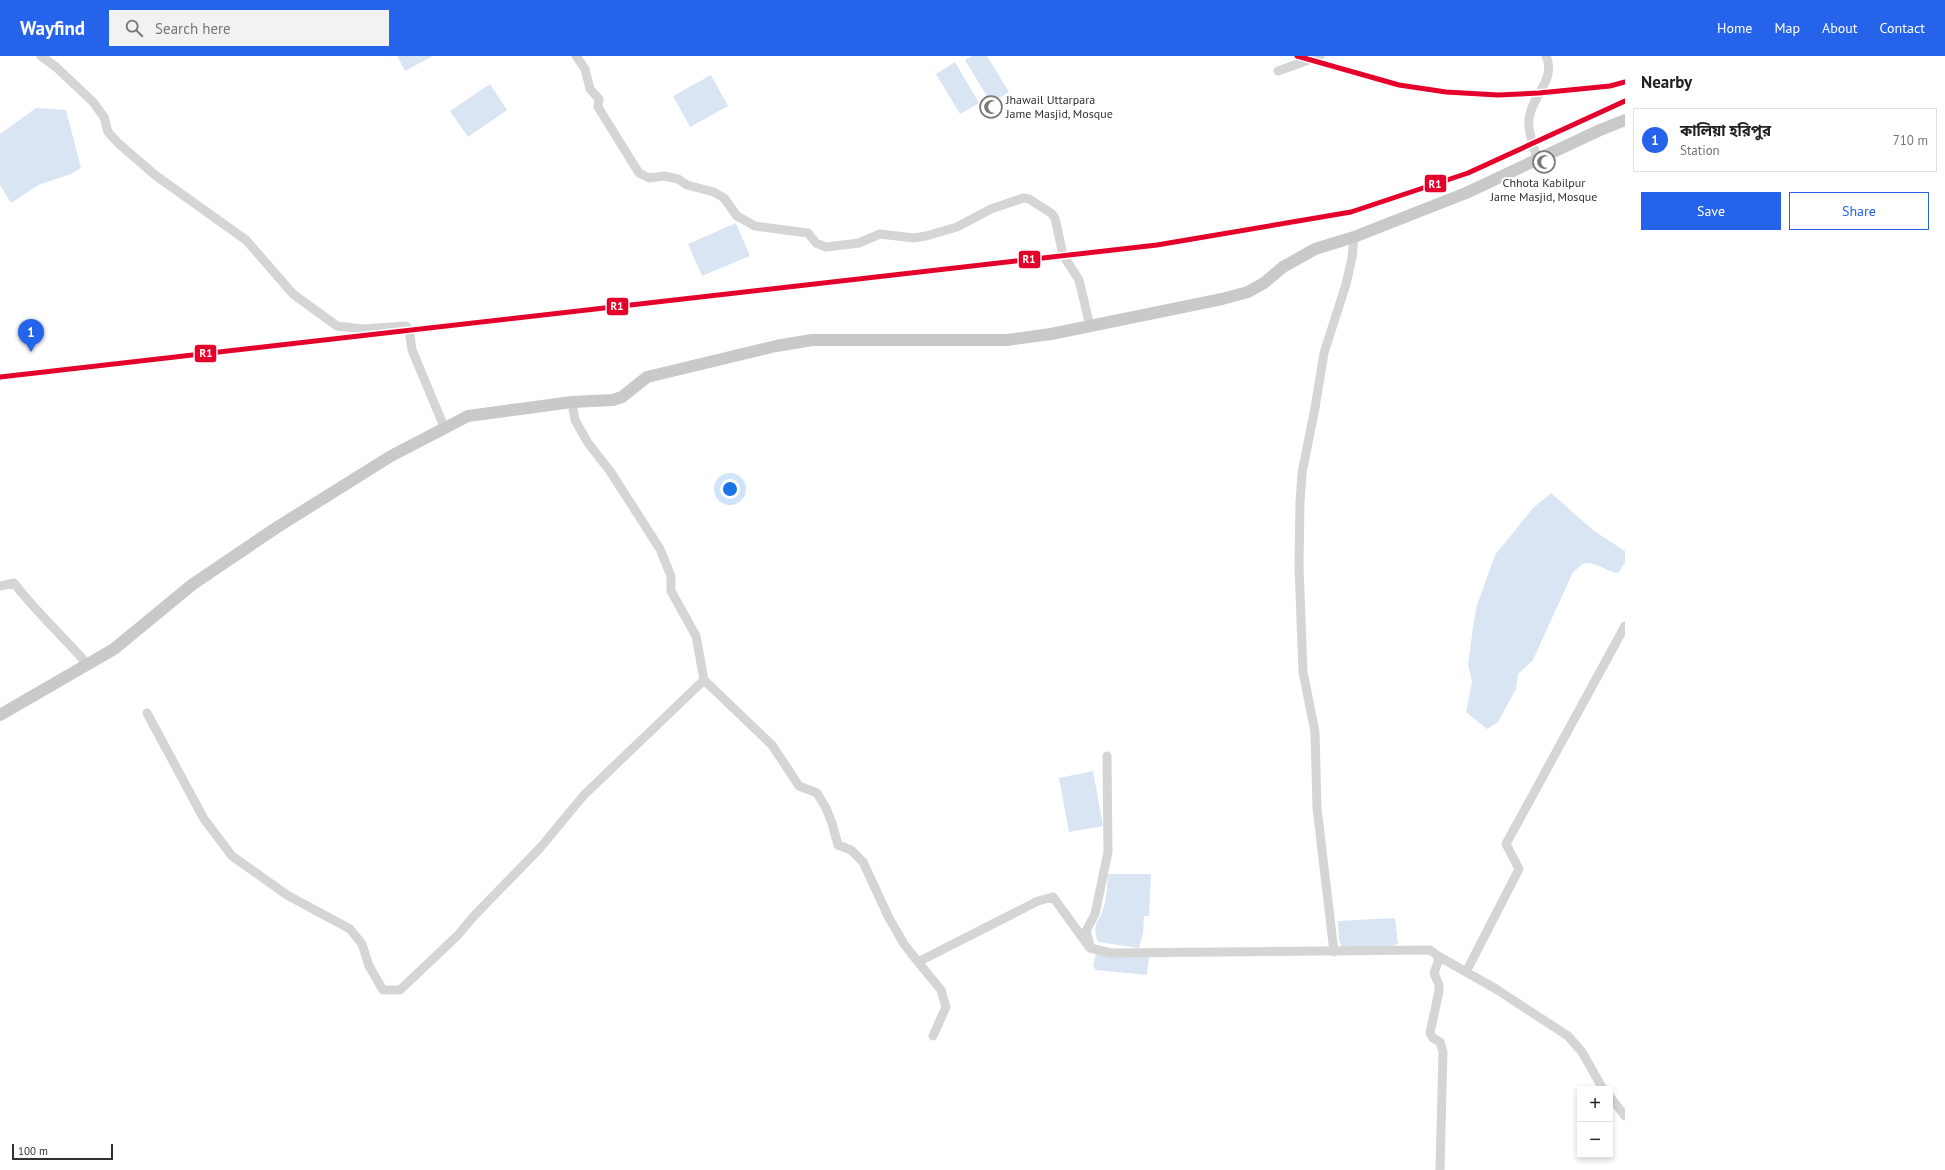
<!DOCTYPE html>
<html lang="en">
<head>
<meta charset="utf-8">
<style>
	:root { --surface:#fff; --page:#f2f2f2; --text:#202124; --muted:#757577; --line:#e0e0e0; --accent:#2563eb }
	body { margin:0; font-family:"PT Sans","Noto Sans Bengali",sans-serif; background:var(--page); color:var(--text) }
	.controls { position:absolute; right:12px; bottom:12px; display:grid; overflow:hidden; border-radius:0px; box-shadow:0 2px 6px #0003 }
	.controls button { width:36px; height:36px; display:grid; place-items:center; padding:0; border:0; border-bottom:1px solid var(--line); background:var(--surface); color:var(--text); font:20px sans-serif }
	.scale { position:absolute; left:12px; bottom:10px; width:101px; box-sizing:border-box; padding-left:4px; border:2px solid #313131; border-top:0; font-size:11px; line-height:14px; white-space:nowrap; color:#313131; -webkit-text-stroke:3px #fff; paint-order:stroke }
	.you { position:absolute; left:730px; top:433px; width:14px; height:14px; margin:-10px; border:3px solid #fff; border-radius:50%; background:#1a73e8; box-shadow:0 0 0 6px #1a73e833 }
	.badge { display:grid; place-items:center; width:26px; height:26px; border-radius:50%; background:var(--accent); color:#fff; font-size:13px; font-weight:700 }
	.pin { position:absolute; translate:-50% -33px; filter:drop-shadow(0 1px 2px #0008) }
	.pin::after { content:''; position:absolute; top:21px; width:14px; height:12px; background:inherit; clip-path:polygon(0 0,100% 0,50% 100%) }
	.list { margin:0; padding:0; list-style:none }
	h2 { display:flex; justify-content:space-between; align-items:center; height:52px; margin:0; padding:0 16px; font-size:17px }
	h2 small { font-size:13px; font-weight:400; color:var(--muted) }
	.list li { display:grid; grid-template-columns:26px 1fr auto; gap:12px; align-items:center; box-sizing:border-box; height:64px; margin:0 8px 8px; padding:0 8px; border:1px solid var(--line); border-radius:0px }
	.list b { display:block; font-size:15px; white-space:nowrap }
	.list p { margin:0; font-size:13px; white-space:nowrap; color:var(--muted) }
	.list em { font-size:13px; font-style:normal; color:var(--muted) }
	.actions { display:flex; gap:8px; padding:12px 16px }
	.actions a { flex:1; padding:9px 0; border:1px solid var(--accent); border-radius:0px; text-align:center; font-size:14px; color:var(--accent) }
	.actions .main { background:var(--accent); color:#fff }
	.icon { flex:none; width:22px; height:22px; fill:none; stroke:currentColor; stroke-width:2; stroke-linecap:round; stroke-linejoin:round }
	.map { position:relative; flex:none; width:1625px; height:1114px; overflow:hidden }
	header { display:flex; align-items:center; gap:24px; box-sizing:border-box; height:56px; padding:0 20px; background:var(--accent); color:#fff }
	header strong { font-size:19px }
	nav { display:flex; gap:22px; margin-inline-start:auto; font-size:14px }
	.search { width:280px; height:36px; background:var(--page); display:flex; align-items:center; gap:10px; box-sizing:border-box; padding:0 14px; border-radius:0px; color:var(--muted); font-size:15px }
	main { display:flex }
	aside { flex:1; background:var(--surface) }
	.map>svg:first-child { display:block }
	.water { fill:#dae5f3 }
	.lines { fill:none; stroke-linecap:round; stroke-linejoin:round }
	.minor { stroke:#d5d5d5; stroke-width:9 }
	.major { stroke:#c9c9c9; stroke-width:12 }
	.rail-1-casing { stroke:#fff; stroke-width:8 }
	.rail-1 { stroke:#e4002b; stroke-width:5 }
	.labels { text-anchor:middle; stroke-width:4; stroke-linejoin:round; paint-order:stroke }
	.poi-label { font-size:12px; fill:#313131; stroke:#fff; text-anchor:start }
	.line-badge { stroke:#fff; stroke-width:1.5 }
	.badge-label { font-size:11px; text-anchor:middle; font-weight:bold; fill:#fff }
</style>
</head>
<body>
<header>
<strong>Wayfind</strong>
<div class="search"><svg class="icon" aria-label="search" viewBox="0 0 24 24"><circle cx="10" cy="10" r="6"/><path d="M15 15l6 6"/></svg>Search here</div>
<nav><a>Home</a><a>Map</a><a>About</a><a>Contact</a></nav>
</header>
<main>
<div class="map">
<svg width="1625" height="1114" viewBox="0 0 1625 1114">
	<rect width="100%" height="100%" fill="#fff"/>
	<!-- water -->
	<path class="water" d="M397,0H433L405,15Z
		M972,0H987L1009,36L991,47L965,4Z
		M955,6L979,47L960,58L936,18Z
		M711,19L728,50L690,71L673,40Z
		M490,28L507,54L468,81L450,55Z
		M36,52L66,54L81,112L71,118L38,129L11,147L0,129V78Z
		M736,167L750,200L702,220L688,188Z
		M1551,437L1594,475L1625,495V507L1618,517C1603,515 1601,507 1584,507L1573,516L1533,604L1518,618L1516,633L1498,666L1487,673L1466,656L1472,626L1468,608L1473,571L1477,549L1495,499L1533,452Z
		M1093,715L1103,770L1069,776L1059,722Z
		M1108,818H1151L1149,860H1144L1143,877L1139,892L1098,886C1091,865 1100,867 1104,850C1107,840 1107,829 1108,818Z
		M1395,862L1398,888L1384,892L1343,894L1339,884L1338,865Z
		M1096,898L1149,901L1147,919L1096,914L1093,910Z"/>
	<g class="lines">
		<!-- minor -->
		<path class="minor" d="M41,0L56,11L93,46L104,61L108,76L118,87L155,119L246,184L293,238L337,270L363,273L406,270L409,273L412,294L445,373
			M576,0L585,13L590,33L599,43L598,51L639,117L649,122L664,120L678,123L687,129L714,136L724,142L737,160L755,170L808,177L816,187L826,191L859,187L880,178L914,182L926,180L957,171L991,153L1023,142L1029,143L1051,157L1055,162L1063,199L1079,224L1090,270
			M1278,15L1320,0
			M1537,105C1535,90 1527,77 1529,63C1531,40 1557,24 1546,0
			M572,346L575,364L588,387L610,415L660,493L671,520V535L696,580L704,624L772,689L799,730L817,737L826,752L832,767L838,789L851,794L863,806L889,862L904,888L918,906
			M0,530L14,527C36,556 63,580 87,608
			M147,657L204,763L232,800L287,839L350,873L362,888L369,910L383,934H400L458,879L472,862L540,792L584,739L704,624
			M1090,889L1086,875L1095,858L1108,796L1107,700
			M1334,896L1317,752L1315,676L1303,616L1299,510L1300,446L1302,417L1315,352L1324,297L1346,228L1352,202L1354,181
			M1438,900L1496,933L1568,980L1582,996L1603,1033
			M1466,916L1519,813L1506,788L1625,570
			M933,980L946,951L941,934L918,906L1038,845L1053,841L1090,892L1111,897L1430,894L1438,900V906L1434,917L1439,929V935L1430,977L1433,982L1440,986L1443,996L1440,1114
			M1610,1041L1625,1060"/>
		<!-- major -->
		<path class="major" d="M0,659L114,593L193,528L279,470L391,400L468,360L572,346L613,344L622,341L647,321L776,290L812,284H1007L1051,278L1222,243L1248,236L1264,227L1283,211L1315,193L1354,181L1466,137L1600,74L1625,64"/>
		<!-- rail-1 casing -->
		<g class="rail-1-casing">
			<path id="rail-1" d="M1297,0L1399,29L1446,36L1498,39L1539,37L1610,30L1625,26
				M0,321L1157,189L1351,156L1468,117L1625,45"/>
		</g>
		<!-- rail-1 -->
		<use href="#rail-1" class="rail-1"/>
	</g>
	<!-- icons -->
	<defs>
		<g id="mosque-ring" transform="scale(1.15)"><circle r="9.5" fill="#fff" stroke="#797979" stroke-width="1.5"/><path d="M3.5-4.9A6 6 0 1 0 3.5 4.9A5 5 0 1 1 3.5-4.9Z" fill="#797979"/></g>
	</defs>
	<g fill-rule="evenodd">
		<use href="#mosque-ring" x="991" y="51"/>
		<use href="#mosque-ring" x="1544" y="106"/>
	</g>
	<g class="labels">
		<!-- poi labels -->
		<g class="poi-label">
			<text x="1006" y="48">Jhawail Uttarpara<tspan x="1006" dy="14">Jame Masjid, Mosque</tspan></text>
			<text x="1544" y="131" text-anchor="middle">Chhota Kabilpur<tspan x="1544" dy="14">Jame Masjid, Mosque</tspan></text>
		</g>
	</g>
	<g class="line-badge">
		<rect x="1424" y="118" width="23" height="19" rx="4" fill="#e4002b"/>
		<rect x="1018" y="194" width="23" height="19" rx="4" fill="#e4002b"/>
		<rect x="606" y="241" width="23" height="19" rx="4" fill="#e4002b"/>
		<rect x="194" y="288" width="23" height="19" rx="4" fill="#e4002b"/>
	</g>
	<g class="badge-label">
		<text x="1435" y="132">R1</text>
		<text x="1029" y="207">R1</text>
		<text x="617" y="254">R1</text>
		<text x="206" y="301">R1</text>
	</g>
</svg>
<div class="controls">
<button>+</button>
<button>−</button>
</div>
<div class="scale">100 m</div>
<div class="you"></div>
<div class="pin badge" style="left:31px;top:296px">1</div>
</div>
<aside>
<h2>Nearby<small></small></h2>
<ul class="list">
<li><span class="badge">1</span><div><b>কালিয়া হরিপুর</b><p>Station</p></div><em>710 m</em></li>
</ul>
<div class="actions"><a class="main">Save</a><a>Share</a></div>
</aside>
</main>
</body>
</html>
